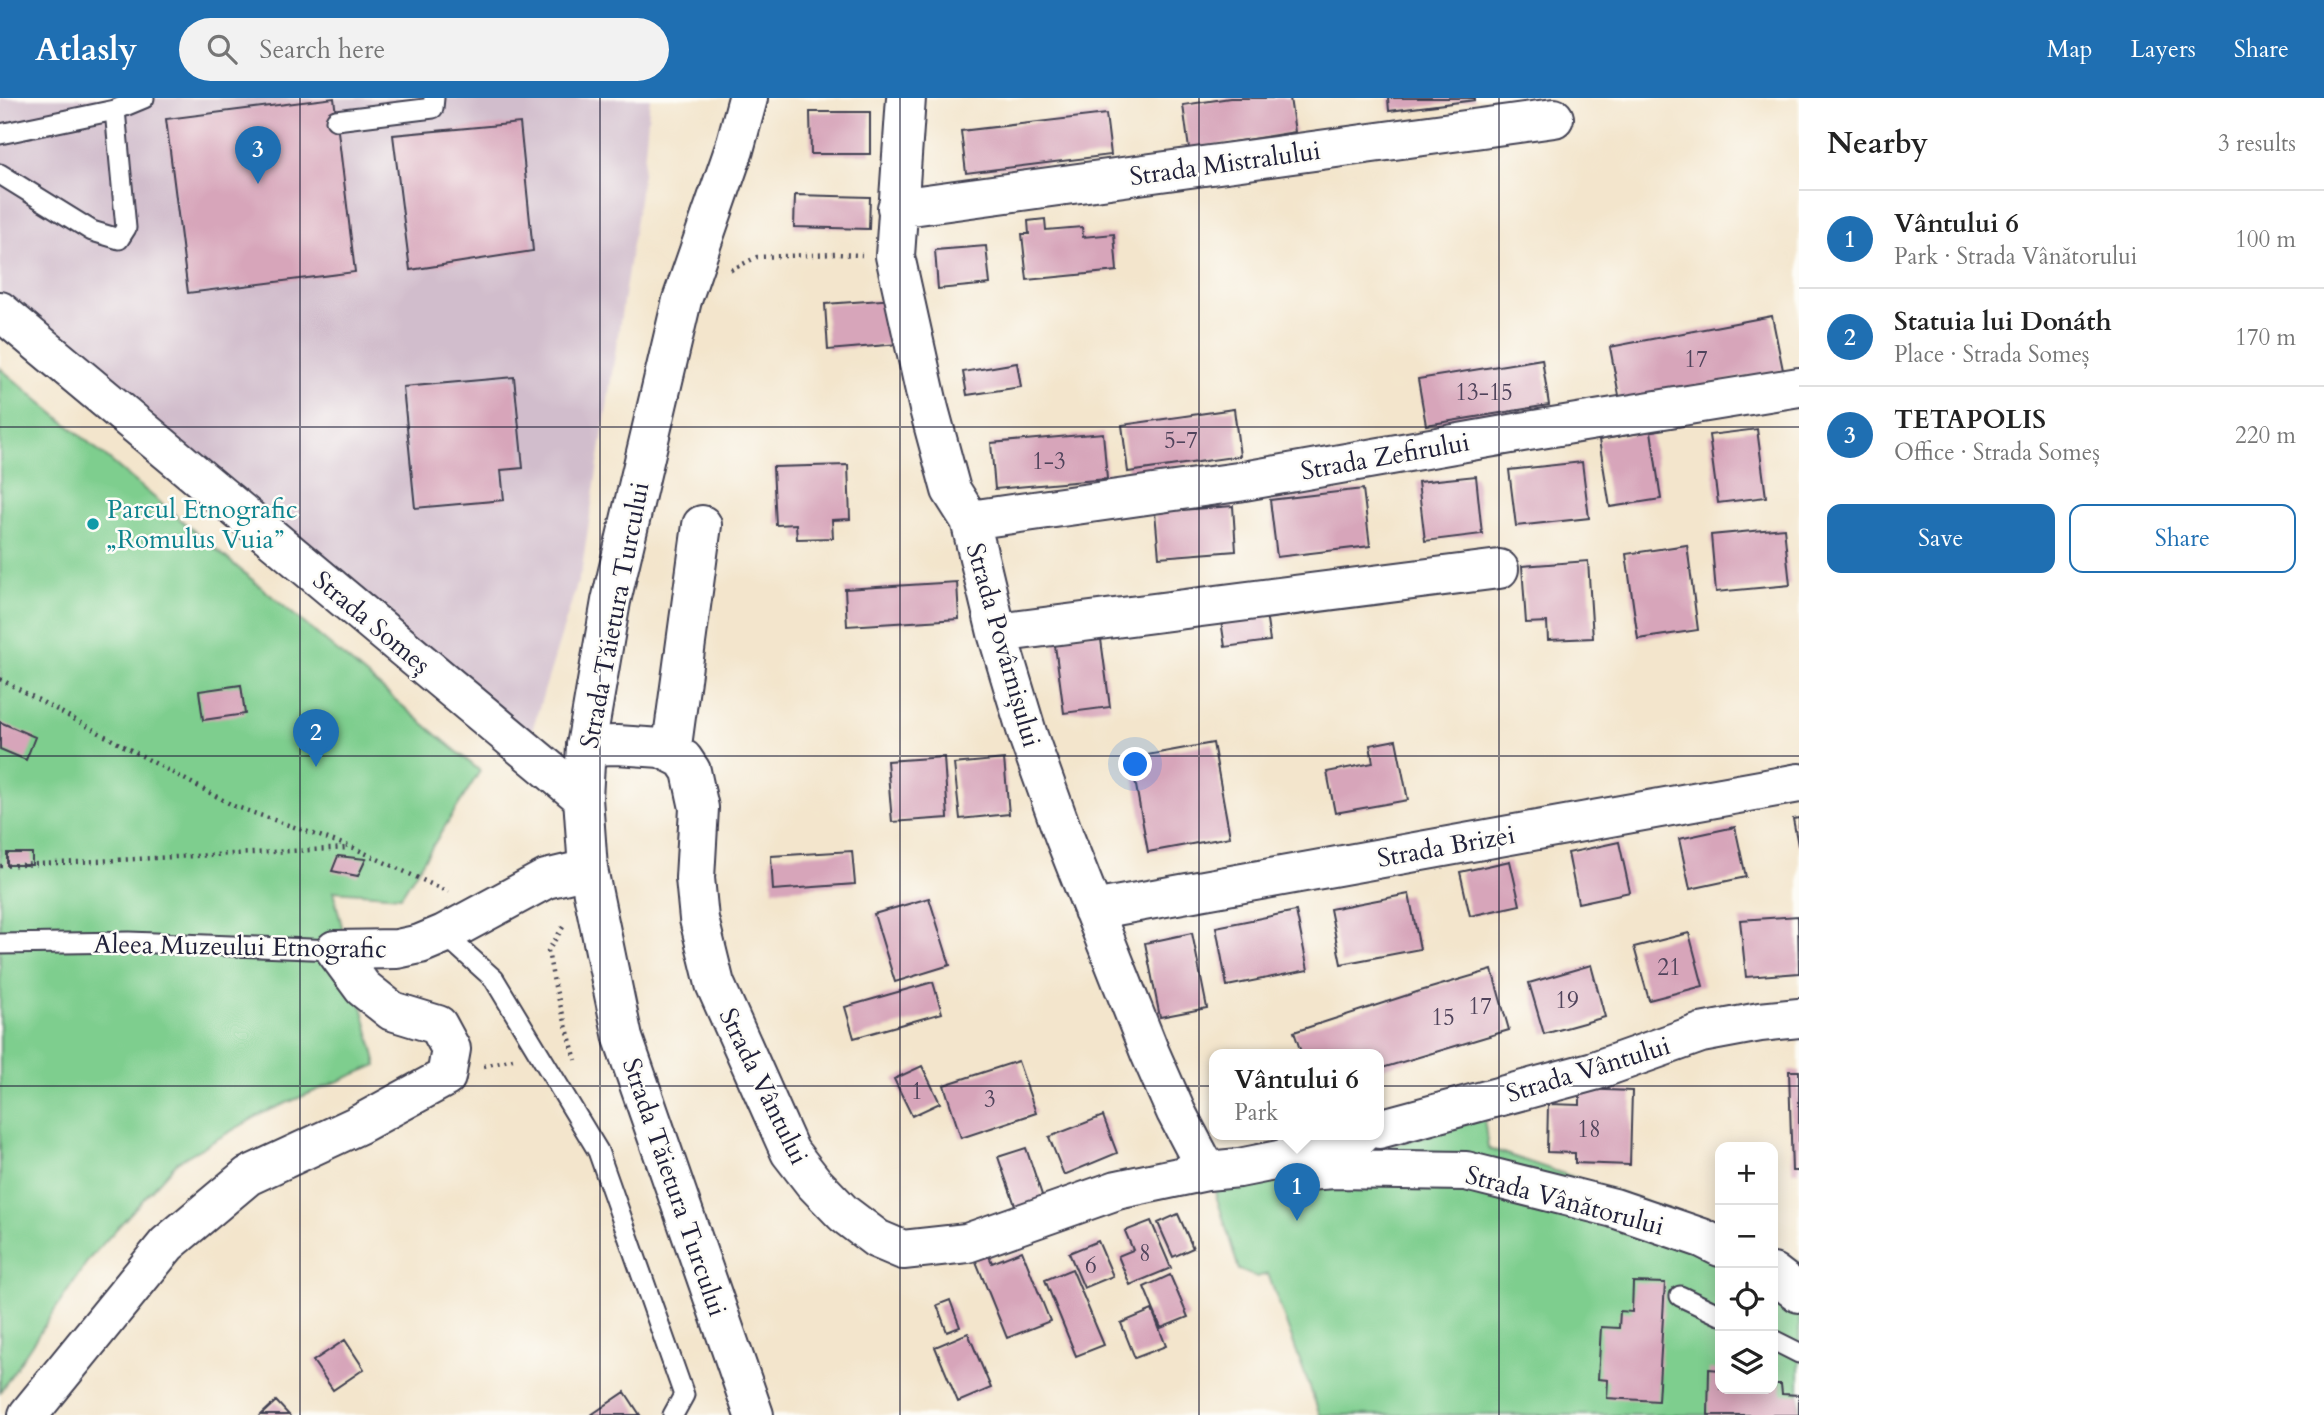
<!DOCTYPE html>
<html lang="en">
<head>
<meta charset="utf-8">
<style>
	:root { --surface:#fff; --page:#f2f2f2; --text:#222; --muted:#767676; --line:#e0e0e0; --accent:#1f6fb2 }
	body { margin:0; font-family:Cardo,serif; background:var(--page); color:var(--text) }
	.controls { position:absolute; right:21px; bottom:21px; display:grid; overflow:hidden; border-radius:14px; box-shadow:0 4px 18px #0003 }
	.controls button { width:63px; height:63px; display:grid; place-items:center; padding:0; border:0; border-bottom:2px solid var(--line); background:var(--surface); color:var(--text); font:35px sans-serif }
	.you { position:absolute; left:1136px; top:667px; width:24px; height:24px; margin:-18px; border:5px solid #fff; border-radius:50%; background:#1a73e8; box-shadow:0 0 0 10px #1a73e833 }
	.badge { display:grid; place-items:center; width:46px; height:46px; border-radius:50%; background:var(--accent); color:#fff; font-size:23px; font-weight:700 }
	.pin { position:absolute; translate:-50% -58px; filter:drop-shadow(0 2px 4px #0008) }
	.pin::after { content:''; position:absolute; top:37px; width:24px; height:21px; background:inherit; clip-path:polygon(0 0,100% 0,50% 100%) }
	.popup { position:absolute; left:1209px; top:951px; width:175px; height:91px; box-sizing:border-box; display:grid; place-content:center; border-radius:14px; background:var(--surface); filter:drop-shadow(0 2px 5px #0005); font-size:23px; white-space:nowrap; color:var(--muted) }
	.popup b { font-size:26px; color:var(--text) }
	.popup::after { content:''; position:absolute; left:50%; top:100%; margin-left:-14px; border:14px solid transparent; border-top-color:var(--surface) }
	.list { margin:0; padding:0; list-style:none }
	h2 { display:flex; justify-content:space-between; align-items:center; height:91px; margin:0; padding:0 28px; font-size:30px }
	h2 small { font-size:23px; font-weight:400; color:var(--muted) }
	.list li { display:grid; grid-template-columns:46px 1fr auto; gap:21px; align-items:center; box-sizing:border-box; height:98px; padding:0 28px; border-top:2px solid var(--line) }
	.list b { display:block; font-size:26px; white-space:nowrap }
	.list p { margin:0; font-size:23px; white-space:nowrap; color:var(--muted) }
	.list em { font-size:23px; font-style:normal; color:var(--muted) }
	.actions { display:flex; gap:14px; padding:21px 28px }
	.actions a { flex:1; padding:16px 0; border:2px solid var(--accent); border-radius:14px; text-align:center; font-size:24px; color:var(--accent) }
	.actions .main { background:var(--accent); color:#fff }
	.icon { flex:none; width:38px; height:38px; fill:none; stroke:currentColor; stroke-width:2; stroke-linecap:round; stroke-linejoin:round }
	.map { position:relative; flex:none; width:1799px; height:1317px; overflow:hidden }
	header { display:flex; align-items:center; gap:42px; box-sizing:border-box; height:98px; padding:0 35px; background:var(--accent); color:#fff }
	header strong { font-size:33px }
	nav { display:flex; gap:38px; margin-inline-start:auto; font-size:24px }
	.search { width:490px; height:63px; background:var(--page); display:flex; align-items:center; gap:18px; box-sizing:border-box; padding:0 24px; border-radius:38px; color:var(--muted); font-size:26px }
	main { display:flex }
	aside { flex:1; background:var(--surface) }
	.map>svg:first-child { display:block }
	.industrial { fill:#d1bdcc }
	.green { fill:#7ece8e; stroke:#507864; stroke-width:2 }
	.building { fill:#d7a5ba }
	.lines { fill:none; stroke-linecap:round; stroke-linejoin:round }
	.lane-casing { stroke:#413f51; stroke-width:23 }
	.street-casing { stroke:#413f51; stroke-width:42 }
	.secondary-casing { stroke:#413f51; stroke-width:42 }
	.path { stroke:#413f51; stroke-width:4.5; stroke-dasharray:2 5; stroke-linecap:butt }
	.lane { stroke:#fff; stroke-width:19 }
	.street { stroke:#fff; stroke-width:38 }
	.secondary { stroke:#fff; stroke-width:38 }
	.grid { fill:none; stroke:#22223b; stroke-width:2; stroke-opacity:0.55 }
	.culture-dot { fill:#0f9aa8; stroke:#fdfcf7; stroke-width:2.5 }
	.labels { text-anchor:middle; stroke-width:5; stroke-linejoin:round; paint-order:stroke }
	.number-label { font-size:23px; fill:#4f435b }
	.street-label { font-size:26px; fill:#22223b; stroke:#fdfcf7 }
	.culture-label { font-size:26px; fill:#0d838f; stroke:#fdfcf7; text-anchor:start }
</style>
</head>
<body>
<header>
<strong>Atlasly</strong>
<div class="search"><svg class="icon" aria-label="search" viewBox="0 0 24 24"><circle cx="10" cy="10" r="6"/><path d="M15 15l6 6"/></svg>Search here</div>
<nav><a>Map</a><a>Layers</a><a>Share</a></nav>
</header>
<main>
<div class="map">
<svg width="1799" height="1317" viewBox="0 0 1799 1317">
	<rect width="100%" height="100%" fill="#fdfcf7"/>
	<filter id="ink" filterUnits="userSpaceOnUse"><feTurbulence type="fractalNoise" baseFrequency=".0143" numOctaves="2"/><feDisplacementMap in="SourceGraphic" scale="14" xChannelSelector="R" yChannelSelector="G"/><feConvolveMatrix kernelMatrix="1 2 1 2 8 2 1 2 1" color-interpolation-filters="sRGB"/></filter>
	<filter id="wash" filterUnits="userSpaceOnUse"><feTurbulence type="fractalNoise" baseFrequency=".00686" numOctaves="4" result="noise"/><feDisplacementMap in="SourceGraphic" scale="28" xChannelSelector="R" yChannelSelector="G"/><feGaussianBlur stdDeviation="1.57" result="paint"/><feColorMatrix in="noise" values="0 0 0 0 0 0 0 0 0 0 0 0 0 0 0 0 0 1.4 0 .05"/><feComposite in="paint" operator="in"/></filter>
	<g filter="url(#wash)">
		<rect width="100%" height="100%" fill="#f3e5cc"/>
		<!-- industrial -->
		<path class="industrial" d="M0,0H650L643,75L582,470L530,639L0,226Z"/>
		<!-- green -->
		<path class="green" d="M0,270L480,673L401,798L333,793L377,967L263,1015L177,1064L89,1161L0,1294Z
			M1484,1020L1488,1050L1720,1129V1291H1773V1149L1799,1164V1317H1320L1268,1176L1256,1179L1239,1172L1212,1084L1284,1080Z"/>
		<g id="blocks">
			<!-- building -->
			<path class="building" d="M334,0L355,174L188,195L166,21Z
				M1230,0H1290L1295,34L1189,51L1183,7Z
				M1388,0H1475V2L1389,13Z
				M810,14H870V56H811Z
				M1106,16L1111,57L966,75L961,33Z
				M520,25L533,153L410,172L393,37Z
				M795,97L870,99L869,131L794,129Z
				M1045,121L1046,132L1082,129L1083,139L1114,136L1117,173L1027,182L1022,136H1029L1028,123Z
				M986,148L990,186L938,191L935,152Z
				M896,201L899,246L828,252L825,206Z
				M1772,218L1783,272L1620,303L1610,249Z
				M1542,261L1549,307L1426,327L1418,281Z
				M1017,265L1021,289L967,297L963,274Z
				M514,279L523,370L501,372L504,402L415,410L403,289Z
				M1234,311L1240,358L1128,374L1122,327Z
				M1757,331L1766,399L1718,405L1709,337Z
				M1651,333L1661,401L1610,409L1599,342Z
				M1103,335L1107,381L995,391L991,345Z
				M1582,364L1589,420L1516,428L1509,372Z
				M848,367L850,421L832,422L833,440L797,441L796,426L776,427L773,369Z
				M1476,378L1482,436L1425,443L1418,384Z
				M1363,391L1370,448L1277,459L1270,402Z
				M1233,408L1236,453L1159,459L1155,414Z
				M1784,430L1790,487L1716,494L1711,437Z
				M1687,447L1698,532L1638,541L1626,456Z
				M1588,463L1593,540L1548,542L1547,524L1526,525L1522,468Z
				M957,484L959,521L847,528L845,491Z
				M1265,509L1270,543L1225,549L1220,516Z
				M1100,534L1110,609L1064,615L1054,540Z
				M241,587L245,616L203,622L199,593Z
				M0,624L35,639L26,662L0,651Z
				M1396,642L1408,702L1335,715L1327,674L1373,665L1370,647Z
				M1213,645L1230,739L1148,754L1131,660Z
				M944,659L948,720L892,724L887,663Z
				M1004,661L1009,716L960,721L954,666Z
				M1799,720V747H1798L1793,721Z
				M1735,729L1746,779L1690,791L1679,741Z
				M1619,744L1630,794L1578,805L1568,755Z
				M852,753L855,786L773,792L771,758Z
				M7,755H32V767H7Z
				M338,758L366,761L358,778L332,773Z
				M1510,763L1520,807L1470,818L1460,774Z
				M1409,796L1420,851L1341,866L1330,811Z
				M929,800L950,867L895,884L874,816Z
				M1296,813L1308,872L1227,888L1216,829Z
				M1798,818L1799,875L1746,879L1740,822Z
				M1192,835L1207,910L1160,919L1145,845Z
				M1689,835L1703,888L1649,902L1634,849Z
				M1591,867L1605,919L1544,936L1529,885Z
				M1492,872L1509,932L1379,971V957H1302L1294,934L1417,894Z
				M933,884L942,915L854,940L845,909Z
				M1018,963L1036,1015L961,1040L944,987Z
				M922,968L940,1005L912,1018L894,981Z
				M1789,973H1799V1073H1792Z
				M1580,991L1632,993L1630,1067L1575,1065V1055L1547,1054L1548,1006L1580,1007Z
				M1103,1018L1117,1055L1064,1077L1049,1039Z
				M1026,1050L1043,1100L1016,1110L998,1059Z
				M1178,1116L1193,1150L1173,1159L1158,1125Z
				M1151,1123L1171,1170L1130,1187L1118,1158L1133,1152L1125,1133Z
				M1098,1143L1113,1178L1084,1190L1069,1155Z
				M986,1151L992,1165L1022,1153L1050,1223L1007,1240L973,1156Z
				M1072,1171L1104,1247L1076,1258L1045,1182Z
				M1170,1177L1188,1219L1161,1230L1144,1189Z
				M1633,1184L1665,1185L1658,1303L1607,1300L1608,1282L1598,1281L1601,1229L1619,1230L1620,1213L1632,1214Z
				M950,1202L960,1229L947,1234L937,1207Z
				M1152,1212L1166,1248L1135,1260L1121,1225Z
				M968,1235L991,1290L958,1304L935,1249Z
				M345,1242L364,1271L333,1292L313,1263Z
				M1709,1271L1720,1272V1291H1773V1286H1781L1782,1296L1799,1297V1317H1708Z
				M625,1294L640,1317H591Z
				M276,1303L289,1317H261Z"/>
		</g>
	</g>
	<g filter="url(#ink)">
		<use href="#blocks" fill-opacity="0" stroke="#413f51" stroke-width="2"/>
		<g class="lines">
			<!-- lane casing -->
			<g class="lane-casing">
				<path id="lane" d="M336,22L433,10L434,0
					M0,36L115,12L144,0
					M0,76L92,133L119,141L126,130L115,12
					M444,836L494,881L598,1053L684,1297L673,1317
					M0,846L129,844L335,852
					M1680,1198L1720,1217
					M1773,1242L1799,1255"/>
			</g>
			<!-- street casing -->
			<g class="street-casing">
				<path id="street" d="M906,0L895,158L929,311L951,392L970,422L997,535L1028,638L1064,738L1150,955L1176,1014L1207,1073
					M897,110L1554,20
					M0,213L583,700
					M970,422L1238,384L1522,334L1799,289
					M997,535L1499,471
					M586,648L617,647L661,650L683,661L691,673L699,710L695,780L699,821L715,886L790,1054L814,1085L844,1116L877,1141L903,1152L967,1145L1117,1092L1207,1073L1239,1070L1279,1062L1360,1037
					M671,655L702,427
					M1093,812L1799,685
					M335,852L397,851L420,846L444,836L546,781L588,771
					M1379,1031L1594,973L1701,935L1760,924L1799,920
					M1293,1074L1335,1071L1466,1073L1614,1110L1702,1140L1720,1149
					M1773,1175L1799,1195
					M28,1317L167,1146L248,1078L358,1027L446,979L451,951L438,927L392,913L363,890L335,852"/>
			</g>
			<!-- secondary casing -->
			<g class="secondary-casing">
				<path id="secondary" d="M748,0L734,52L682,202L611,503L586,648L583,700L588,771L623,940L754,1317"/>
			</g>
			<!-- path -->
			<path class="path" d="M731,172L757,159L836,156L862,157
				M0,581L234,708L354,750L448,794
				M0,768L349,750
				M563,829L548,853L554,885L576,962
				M484,968L513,961"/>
			<!-- lane -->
			<use href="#lane" class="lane"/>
			<!-- street -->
			<use href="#street" class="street"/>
			<!-- secondary -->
			<use href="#secondary" class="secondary"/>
		</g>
	</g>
	<!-- grid -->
	<path class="grid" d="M300,0V1317M600,0V1317M900,0V1317M1199,0V1317M1499,0V1317M0,329H1799M0,658H1799M0,988H1799"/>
	<!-- markers -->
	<circle class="culture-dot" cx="93" cy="426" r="7"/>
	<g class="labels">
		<!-- number labels -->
		<g class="number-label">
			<text x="1696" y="269">17</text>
			<text x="1484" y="302">13-15</text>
			<text x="1181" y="350">5-7</text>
			<text x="1049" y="371">1-3</text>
			<text x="1669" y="877">21</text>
			<text x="1567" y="910">19</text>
			<text x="1480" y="916">17</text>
			<text x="1443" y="927">15</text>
			<text x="917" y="1001">1</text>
			<text x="990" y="1009">3</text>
			<text x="1589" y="1039">18</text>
			<text x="1145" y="1163">8</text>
			<text x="1091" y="1175">6</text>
		</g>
		<!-- street labels -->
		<g class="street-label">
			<text transform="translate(1225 65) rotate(-8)" y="9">Strada Mistralului</text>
			<text transform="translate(1385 358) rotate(-10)" y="9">Strada Zefirului</text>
			<text transform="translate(614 517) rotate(-79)" y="9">Strada Tăietura Turcului</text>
			<text transform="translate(372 524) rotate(40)" y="9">Strada Someș</text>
			<text transform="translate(1004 547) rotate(74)" y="9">Strada Povârnișului</text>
			<text transform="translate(1446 748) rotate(-10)" y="9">Strada Brizei</text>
			<text transform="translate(240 848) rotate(1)" y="9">Aleea Muzeului Etnografic</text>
			<text transform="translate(1588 971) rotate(-17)" y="9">Strada Vântului</text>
			<text transform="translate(764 988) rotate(64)" y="9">Strada Vântului</text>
			<text transform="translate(675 1089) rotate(71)" y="9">Strada Tăietura Turcului</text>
			<text transform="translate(1565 1102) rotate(15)" y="9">Strada Vânătorului</text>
		</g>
		<!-- culture labels -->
		<g class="culture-label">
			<text x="107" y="420">Parcul Etnografic<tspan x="107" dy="30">„Romulus Vuia”</tspan></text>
		</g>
	</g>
</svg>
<div class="controls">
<button>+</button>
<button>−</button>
<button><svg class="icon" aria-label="locate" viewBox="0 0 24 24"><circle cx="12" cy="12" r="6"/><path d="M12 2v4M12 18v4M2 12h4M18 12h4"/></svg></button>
<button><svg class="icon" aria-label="layers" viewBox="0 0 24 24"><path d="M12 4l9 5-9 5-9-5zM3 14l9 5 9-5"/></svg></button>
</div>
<div class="you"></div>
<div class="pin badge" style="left:1297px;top:1123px">1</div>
<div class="popup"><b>Vântului 6</b>Park</div>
<div class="pin badge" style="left:316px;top:669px">2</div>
<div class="pin badge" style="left:258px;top:86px">3</div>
</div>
<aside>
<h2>Nearby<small>3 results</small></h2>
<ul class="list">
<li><span class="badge">1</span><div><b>Vântului 6</b><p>Park · Strada Vânătorului</p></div><em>100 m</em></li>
<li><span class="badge">2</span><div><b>Statuia lui Donáth</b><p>Place · Strada Someș</p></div><em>170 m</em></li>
<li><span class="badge">3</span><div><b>TETAPOLIS</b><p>Office · Strada Someș</p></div><em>220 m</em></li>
</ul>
<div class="actions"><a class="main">Save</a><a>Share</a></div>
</aside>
</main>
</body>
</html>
